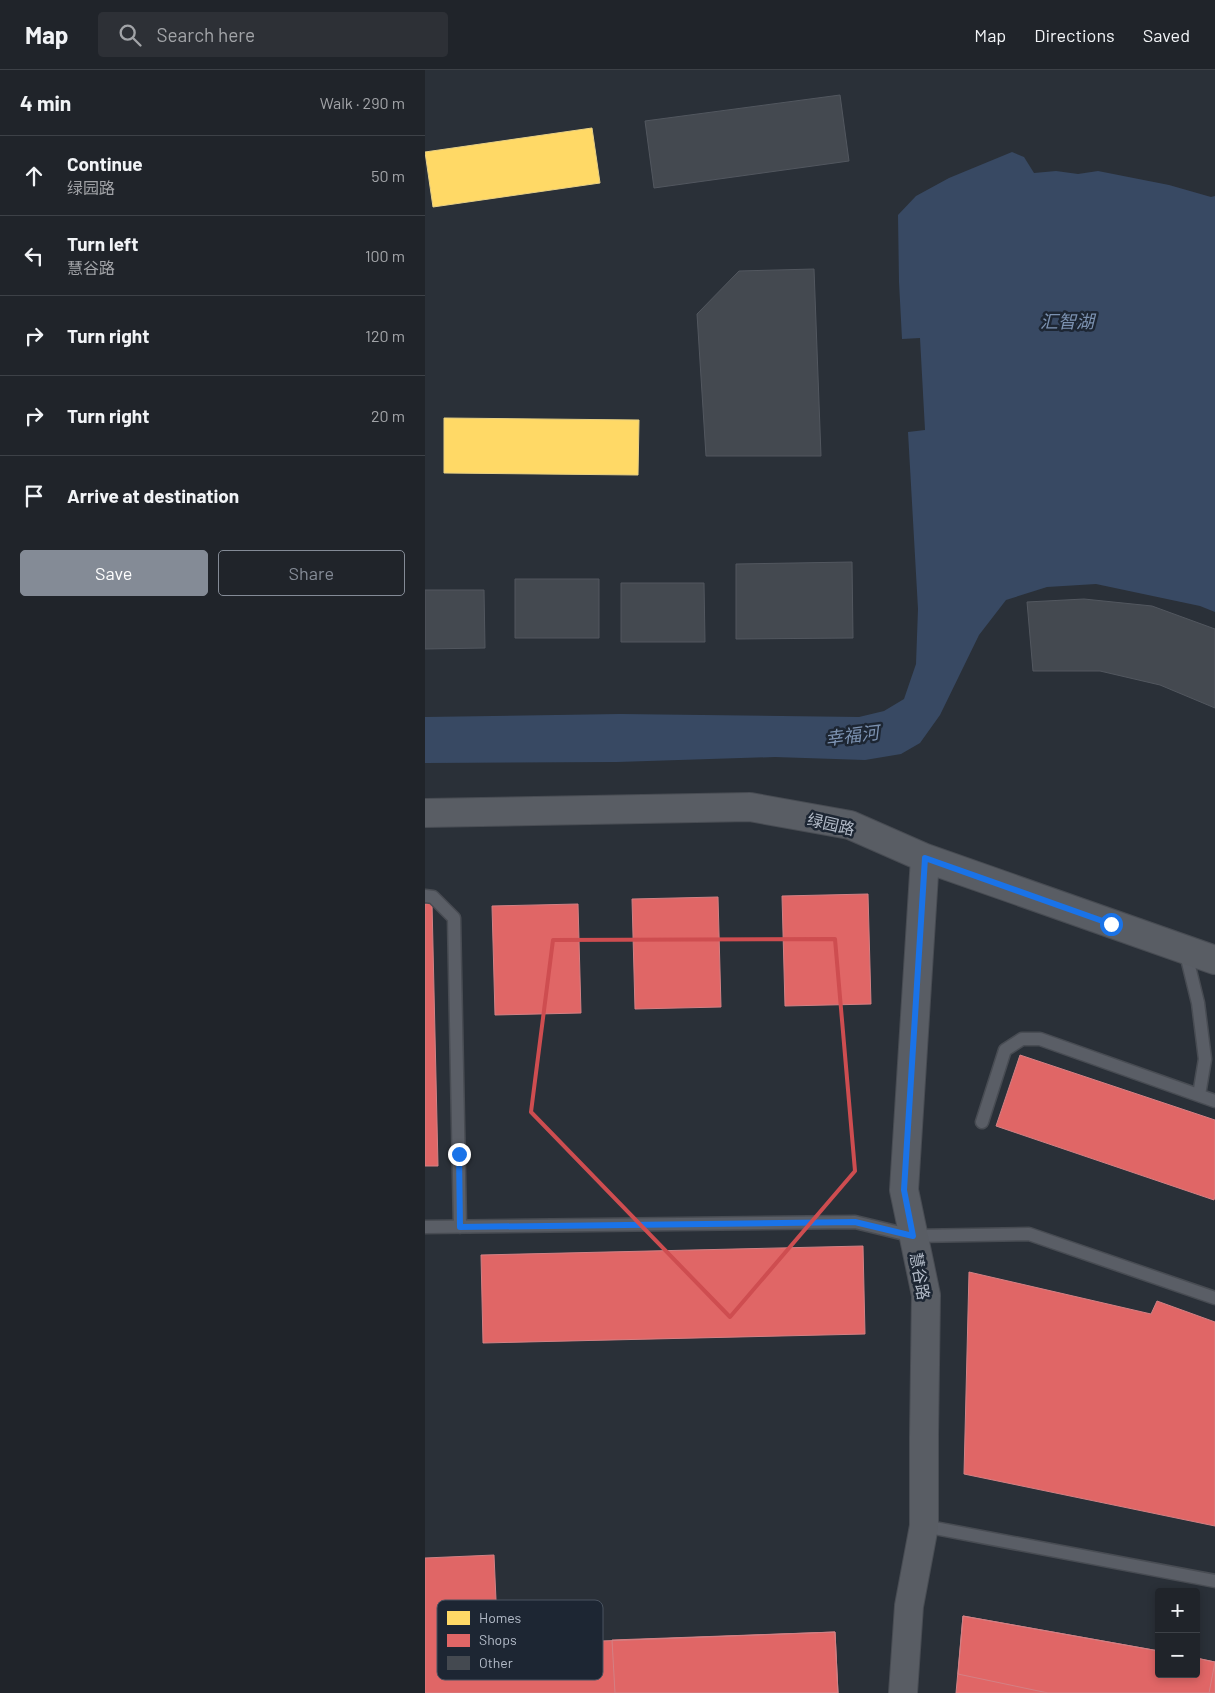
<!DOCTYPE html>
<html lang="en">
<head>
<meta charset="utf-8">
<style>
	:root { --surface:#20242a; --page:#2d3036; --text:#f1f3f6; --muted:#a2a4a8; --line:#3d4147; --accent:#848b96 }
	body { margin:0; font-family:Barlow,"Noto Sans SC",sans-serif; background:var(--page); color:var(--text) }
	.controls { position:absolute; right:15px; bottom:15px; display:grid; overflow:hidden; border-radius:5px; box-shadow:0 2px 8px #0003 }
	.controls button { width:45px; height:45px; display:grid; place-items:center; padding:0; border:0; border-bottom:1px solid var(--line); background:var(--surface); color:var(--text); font:25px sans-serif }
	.stop { position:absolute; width:15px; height:15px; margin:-11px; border:4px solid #1a73e8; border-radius:50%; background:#fff }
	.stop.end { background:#1a73e8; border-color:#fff; box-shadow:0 1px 5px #0008 }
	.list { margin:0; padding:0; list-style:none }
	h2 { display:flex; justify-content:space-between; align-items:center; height:65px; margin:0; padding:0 20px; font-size:21px }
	h2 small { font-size:16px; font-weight:400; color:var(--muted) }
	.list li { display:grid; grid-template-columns:32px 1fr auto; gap:15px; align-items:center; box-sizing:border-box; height:80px; padding:0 20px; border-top:1px solid var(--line) }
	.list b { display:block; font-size:19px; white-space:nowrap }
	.list p { margin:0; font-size:16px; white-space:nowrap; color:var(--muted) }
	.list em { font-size:16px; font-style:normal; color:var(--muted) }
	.actions { display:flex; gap:10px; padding:15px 20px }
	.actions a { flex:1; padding:11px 0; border:1px solid var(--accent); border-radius:5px; text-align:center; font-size:18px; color:var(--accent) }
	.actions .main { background:var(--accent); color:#fff }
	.icon { flex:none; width:28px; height:28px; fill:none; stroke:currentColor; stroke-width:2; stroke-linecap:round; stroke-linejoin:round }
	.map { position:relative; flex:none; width:790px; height:1623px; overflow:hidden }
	header { display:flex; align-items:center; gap:30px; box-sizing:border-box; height:70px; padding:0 25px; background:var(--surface); border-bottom:1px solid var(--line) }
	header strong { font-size:24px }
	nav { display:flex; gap:28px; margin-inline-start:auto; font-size:18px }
	.search { width:350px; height:45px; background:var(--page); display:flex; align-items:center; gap:12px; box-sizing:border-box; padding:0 18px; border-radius:5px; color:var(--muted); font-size:19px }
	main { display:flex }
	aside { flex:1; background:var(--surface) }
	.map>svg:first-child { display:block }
	.water { fill:#384963 }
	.homes { fill:#ffd966; stroke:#e8d084 }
	.shops { fill:#e06666; stroke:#d38084 }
	.building { fill:#444950; stroke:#52575f }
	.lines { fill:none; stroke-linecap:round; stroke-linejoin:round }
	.lane-casing { stroke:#484c53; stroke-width:15 }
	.secondary-casing { stroke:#484c53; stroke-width:30 }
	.lane { stroke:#5a5e66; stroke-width:12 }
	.secondary { stroke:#595d64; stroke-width:28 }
	.route { stroke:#1a73e8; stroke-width:6 }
	.marked { fill:none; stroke:#ce4d50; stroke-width:4; stroke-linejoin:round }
	.labels { text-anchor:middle; stroke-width:5; stroke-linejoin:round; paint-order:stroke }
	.street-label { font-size:16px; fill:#b4bcc9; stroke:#1d2633 }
	.water-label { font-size:18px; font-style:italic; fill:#7c92b1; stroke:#1d2633 }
	.key { fill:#1d2633; stroke:#4a5360; stroke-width:1 }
	.key-label { font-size:14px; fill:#b4bcc9 }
</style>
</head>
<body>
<header>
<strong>Map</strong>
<div class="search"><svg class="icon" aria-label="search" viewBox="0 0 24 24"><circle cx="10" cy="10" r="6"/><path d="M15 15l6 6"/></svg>Search here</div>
<nav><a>Map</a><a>Directions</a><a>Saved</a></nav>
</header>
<main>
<aside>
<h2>4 min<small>Walk · 290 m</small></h2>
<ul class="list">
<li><svg class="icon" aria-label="ahead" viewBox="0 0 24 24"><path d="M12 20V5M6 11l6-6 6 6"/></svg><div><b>Continue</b><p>绿园路</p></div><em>50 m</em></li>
<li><svg class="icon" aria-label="left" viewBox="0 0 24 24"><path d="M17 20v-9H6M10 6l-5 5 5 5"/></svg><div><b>Turn left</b><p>慧谷路</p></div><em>100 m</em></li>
<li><svg class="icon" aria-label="right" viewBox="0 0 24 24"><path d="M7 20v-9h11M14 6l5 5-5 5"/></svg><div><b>Turn right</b></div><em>120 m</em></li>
<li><svg class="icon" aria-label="right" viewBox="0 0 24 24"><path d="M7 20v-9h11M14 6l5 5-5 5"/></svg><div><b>Turn right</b></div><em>20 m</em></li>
<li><svg class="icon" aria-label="arrive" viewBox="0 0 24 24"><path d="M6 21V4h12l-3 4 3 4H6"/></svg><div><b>Arrive at destination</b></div></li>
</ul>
<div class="actions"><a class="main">Save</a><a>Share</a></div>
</aside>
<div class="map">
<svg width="790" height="1623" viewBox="0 0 790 1623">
	<rect width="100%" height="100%" fill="#2a3038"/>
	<!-- water -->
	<path class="water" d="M587,82L599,87L609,103L631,101L653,104L673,101L744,115L786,127L790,126V542L775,536L671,514L622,517L581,530L554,565L515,645L495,673L476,684L440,690L350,687L192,692L0,693V647L195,644L434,647L459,641L479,629L491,594L493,539L483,362L500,360L495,268L477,269L474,212L473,145L491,126L524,108Z"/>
	<!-- homes -->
	<path class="homes" d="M167,58L175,113L8,137L0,82Z
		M19,348L214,350L213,405L19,403Z"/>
	<!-- shops -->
	<path class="shops" d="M443,824L446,934L360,936L357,826Z
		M293,827L296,937L210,939L207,829Z
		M7,833L13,1096H0V834Z
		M153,834L156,943L70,945L67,836Z
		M595,985L790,1050V1126L789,1130L571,1056Z
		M438,1176L440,1264L58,1273L56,1185Z
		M544,1202L726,1244L732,1231L790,1252V1456L539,1404Z
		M69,1485L73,1575L410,1562L413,1623H0V1488Z
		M538,1546L734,1581V1604H771V1588L790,1592V1623H531Z
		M538,1546L734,1581V1604H771V1588L790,1592L784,1623H623L533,1604Z
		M410,1562L413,1623H190L187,1570Z"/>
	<!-- building -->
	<path class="building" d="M415,25L424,91L229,118L220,51Z
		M389,199L396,386H281L272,244L314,201Z
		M427,492L428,568L311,569V494Z
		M90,509H174V568H90Z
		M196,513H279L280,572H196Z
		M0,520H59L60,578L0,579Z
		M659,529L727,536L790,559V638L735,615L675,601H608L602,532Z"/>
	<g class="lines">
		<!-- lane casing -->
		<g class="lane-casing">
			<path id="lane" d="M0,826L8,827L29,848L35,1157
				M760,880L773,933L780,989L774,1025
				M557,1052L580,980L597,969H615L790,1031
				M0,1157L430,1152L488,1166L604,1164L790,1228
				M499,1456L790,1511"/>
		</g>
		<!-- secondary casing -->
		<g class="secondary-casing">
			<path id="secondary" d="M0,743L325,737L425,755L500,788L790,890
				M478,1623L484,1536L499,1456V1366L501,1225L479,1120L500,788"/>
		</g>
		<!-- lane -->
		<use href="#lane" class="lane"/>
		<!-- secondary -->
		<use href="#secondary" class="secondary"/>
	</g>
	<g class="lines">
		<!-- route -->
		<path class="route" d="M34,1084L35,1157L430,1152L488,1166L479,1120L500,788L686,854"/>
	</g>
	<!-- marked area -->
	<path class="marked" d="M410,869L430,1101L305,1247L106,1042L128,870Z"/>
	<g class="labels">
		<!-- street labels -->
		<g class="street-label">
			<text transform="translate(406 754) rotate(13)" y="6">绿园路</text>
			<text transform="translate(495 1206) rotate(80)" y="6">慧谷路</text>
		</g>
		<!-- water labels -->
		<g class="water-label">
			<text x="642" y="258">汇智湖</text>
			<text transform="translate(427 666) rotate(-7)" y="6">幸福河</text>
		</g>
	</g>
	<!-- legend -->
	<rect x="12" y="1530" width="166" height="80" rx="8" class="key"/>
	<rect x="22" y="1541" width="23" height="14" fill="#ffd966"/>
	<rect x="22" y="1564" width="23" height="13" fill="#e06666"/>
	<rect x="22" y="1586" width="23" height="14" fill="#444950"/>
	<g class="key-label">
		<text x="54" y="1553">Homes</text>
		<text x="54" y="1575">Shops</text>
		<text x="54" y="1598">Other</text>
	</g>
</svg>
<div class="controls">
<button>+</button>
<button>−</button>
</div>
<div class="stop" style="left:686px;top:854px"></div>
<div class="stop end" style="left:34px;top:1084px"></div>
</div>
</main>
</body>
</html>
